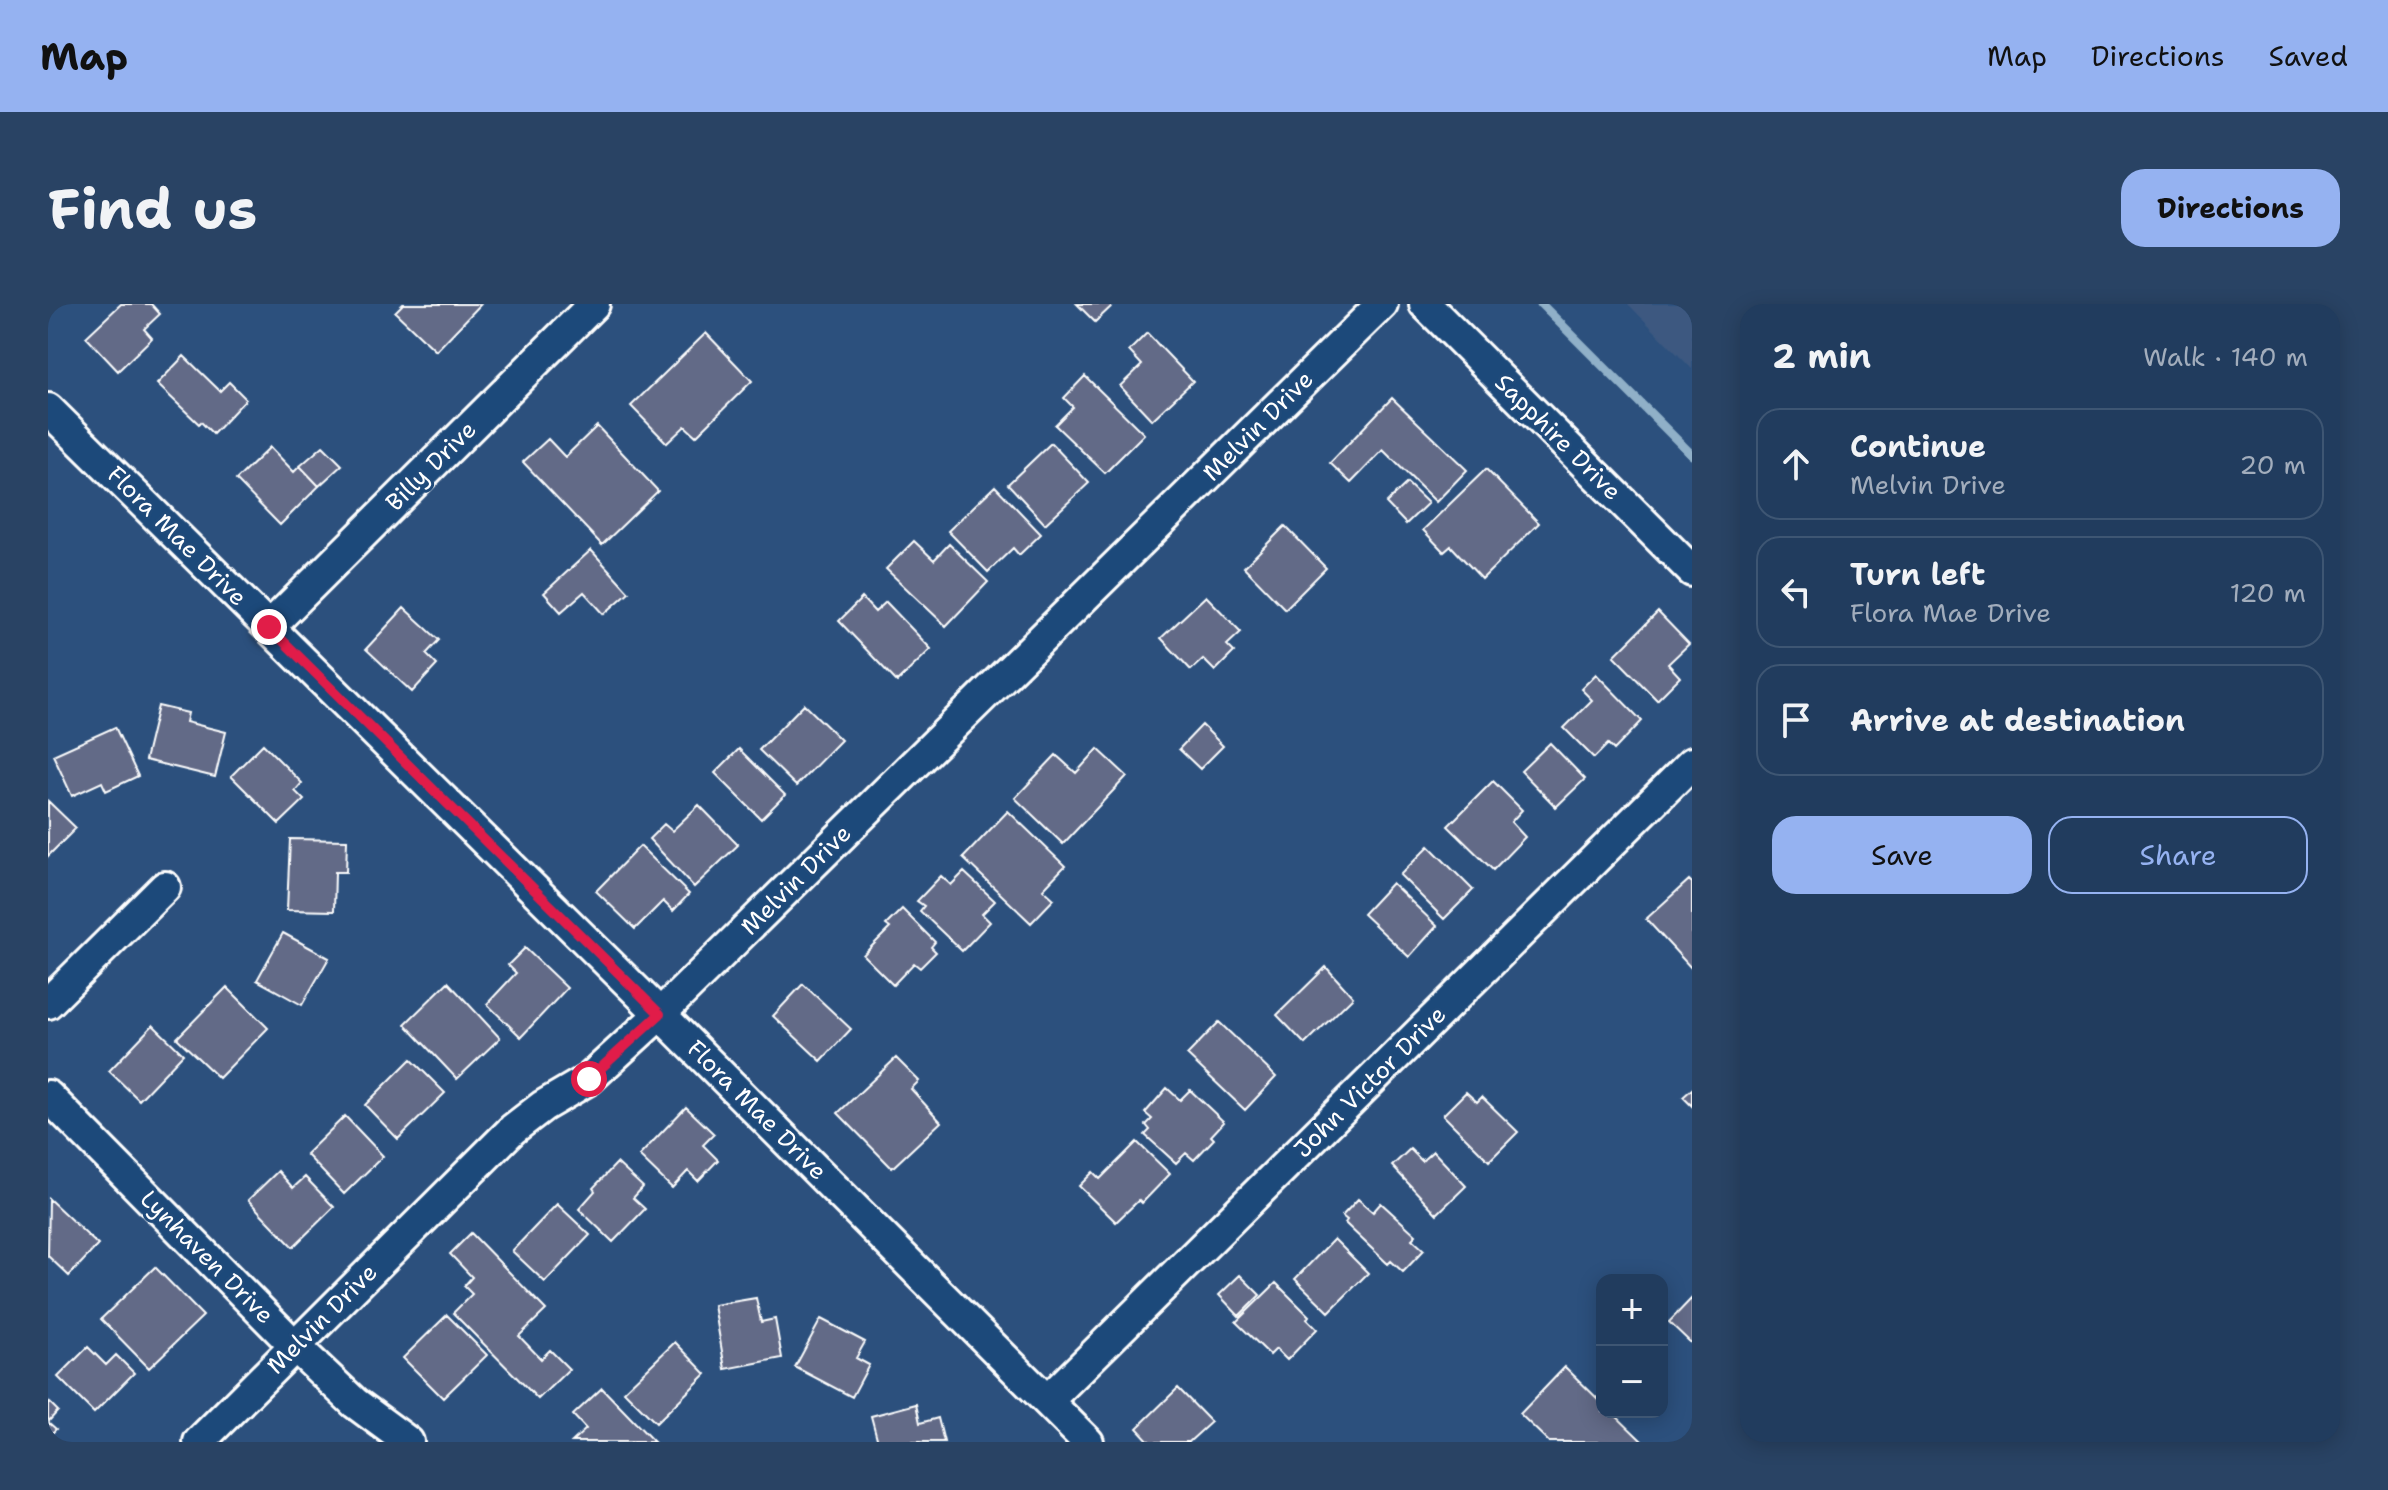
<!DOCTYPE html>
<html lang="en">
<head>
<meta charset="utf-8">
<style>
	:root { --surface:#213c5e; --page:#294364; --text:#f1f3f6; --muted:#a2adbc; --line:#3e5673; --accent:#95b2f1 }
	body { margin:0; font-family:"Shantell Sans",sans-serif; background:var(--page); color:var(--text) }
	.controls { position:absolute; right:24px; bottom:24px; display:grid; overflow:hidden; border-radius:16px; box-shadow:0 4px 20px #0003 }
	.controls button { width:72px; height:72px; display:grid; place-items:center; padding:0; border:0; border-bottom:2px solid var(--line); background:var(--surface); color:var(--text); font:40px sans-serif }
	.stop { position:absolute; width:24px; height:24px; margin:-18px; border:6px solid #e11d48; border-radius:50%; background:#fff }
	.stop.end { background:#e11d48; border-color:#fff; box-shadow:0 2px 8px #0008 }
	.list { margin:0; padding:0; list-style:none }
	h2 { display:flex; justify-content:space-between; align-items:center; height:104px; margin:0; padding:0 32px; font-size:34px }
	h2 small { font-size:26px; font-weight:400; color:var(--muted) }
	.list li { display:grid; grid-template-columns:52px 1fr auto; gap:24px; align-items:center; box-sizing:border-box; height:112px; margin:0 16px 16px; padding:0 16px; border:2px solid var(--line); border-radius:24px }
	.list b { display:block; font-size:30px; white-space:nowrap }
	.list p { margin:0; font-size:26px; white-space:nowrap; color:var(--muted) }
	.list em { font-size:26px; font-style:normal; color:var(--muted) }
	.actions { display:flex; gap:16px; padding:24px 32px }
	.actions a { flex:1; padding:18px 0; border:2px solid var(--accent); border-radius:24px; text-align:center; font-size:28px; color:var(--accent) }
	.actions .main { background:var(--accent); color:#111 }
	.icon { flex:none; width:44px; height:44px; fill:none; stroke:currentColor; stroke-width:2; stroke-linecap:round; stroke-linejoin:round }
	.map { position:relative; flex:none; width:1644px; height:1138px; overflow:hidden; border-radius:24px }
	header { display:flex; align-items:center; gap:48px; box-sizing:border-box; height:112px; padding:0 40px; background:var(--accent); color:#111 }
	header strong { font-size:38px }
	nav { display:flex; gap:44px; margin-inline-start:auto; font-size:28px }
	.intro { display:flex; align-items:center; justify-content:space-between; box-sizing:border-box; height:192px; padding:0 48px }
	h1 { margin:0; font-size:56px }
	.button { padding:20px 36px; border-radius:24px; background:var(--accent); color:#111; font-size:28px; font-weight:700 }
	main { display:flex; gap:48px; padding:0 48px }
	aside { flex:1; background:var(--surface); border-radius:24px; box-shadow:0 4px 20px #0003 }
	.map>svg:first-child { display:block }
	.built { fill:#3c5880 }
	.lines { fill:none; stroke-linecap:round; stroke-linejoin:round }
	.stream { stroke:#90b0c8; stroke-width:9 }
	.building { fill:#626a87; stroke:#fff; stroke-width:2 }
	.street-casing { stroke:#fff; stroke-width:36 }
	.street { stroke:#1f4a7a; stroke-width:30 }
	.route { stroke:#e11d48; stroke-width:10 }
	.labels { text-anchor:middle; stroke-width:6; stroke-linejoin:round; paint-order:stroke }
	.street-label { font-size:24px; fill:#fff; stroke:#1f4a7a }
</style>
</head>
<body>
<header>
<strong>Map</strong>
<nav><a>Map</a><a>Directions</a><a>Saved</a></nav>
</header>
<div class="intro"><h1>Find us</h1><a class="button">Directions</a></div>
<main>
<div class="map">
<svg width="1644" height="1138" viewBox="0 0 1644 1138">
	<rect width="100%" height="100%" fill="#2c507d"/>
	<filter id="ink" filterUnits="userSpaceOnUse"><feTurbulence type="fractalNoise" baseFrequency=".0125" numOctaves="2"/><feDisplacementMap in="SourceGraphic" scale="16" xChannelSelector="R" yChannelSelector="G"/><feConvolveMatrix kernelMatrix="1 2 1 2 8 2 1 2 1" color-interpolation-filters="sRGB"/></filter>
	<g filter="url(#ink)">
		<!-- built -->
		<path class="built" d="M1580,0H1644V65Z"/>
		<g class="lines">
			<!-- stream -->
			<path class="stream" d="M1493,0L1644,151"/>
		</g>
		<!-- building -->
		<path class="building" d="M73,0H103L112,10L96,25L104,34L70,67L38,33Z
			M355,0H433L388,47L347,8Z
			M1029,0H1066L1047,18Z
			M658,29L704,77L648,132L637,122L619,139L583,102Z
			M1099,29L1145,77L1104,116L1072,82L1094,61L1081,47Z
			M136,52L172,87L181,78L198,95L165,130L153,118L151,120L109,80Z
			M1037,72L1096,130L1057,169L1007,121L1025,103L1016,94Z
			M1344,94L1419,166L1388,198L1335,146L1303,179L1282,159Z
			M549,122L610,187L554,241L475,158L500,135L517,153Z
			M1003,139L1041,179L997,220L960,180Z
			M275,142L294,161L271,182L252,162Z
			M222,143L246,168L252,162L271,182L232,221L188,176Z
			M1438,165L1491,219L1434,275L1403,242L1396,248L1375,226Z
			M1359,179L1380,199L1358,220L1338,199Z
			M947,182L993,230L971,251L965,244L940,268L900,227Z
			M1237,222L1278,264L1237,305L1196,263Z
			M866,237L886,256L901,240L940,278L898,322L838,265Z
			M543,246L581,288L556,310L536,288L513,308L496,289Z
			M1158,292L1193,328L1179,341L1186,348L1167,367L1155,355L1143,366L1113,334Z
			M814,294L827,308L838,298L883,345L849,378L791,317Z
			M356,304L391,336L378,350L389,361L364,388L318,345Z
			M1610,308L1641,340L1620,360L1632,373L1609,396L1566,352Z
			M1548,370L1594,417L1566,446L1560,440L1546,454L1516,424L1544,396L1533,385Z
			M756,400L793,436L748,482L711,446Z
			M110,402L140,409L138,418L178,428L167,473L97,456Z
			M1154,421L1175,442L1152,465L1131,445Z
			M67,423L90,472L58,487L54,478L24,492L5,451Z
			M1502,439L1537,475L1508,503L1473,467Z
			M215,440L254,479L247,487L256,496L231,520L183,472Z
			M691,445L737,491L713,515L667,469Z
			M1050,445L1079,472L1015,540L967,494L1008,451L1028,469Z
			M1445,477L1474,506L1463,518L1477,533L1445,566L1400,522Z
			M0,497L28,524L0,552Z
			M651,501L690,541L646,583L601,535L616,520L624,527Z
			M960,507L1017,562L995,585L1006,595L983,619L915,554Z
			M242,535L299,536L298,568H287L286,607L239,606Z
			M592,542L641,590L625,607L615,597L587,625L548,587Z
			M1381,542L1425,586L1396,615L1352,571Z
			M916,568L947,597L934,610L942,618L914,647L872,607L876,602L869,597L893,572L903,581Z
			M1641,576L1644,579V665L1598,615Z
			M1344,579L1389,622L1361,653L1315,610Z
			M854,605L887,638L883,643L888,648L872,664L866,659L845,681L815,651L842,624L838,621Z
			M235,629L281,654L254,701L209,676Z
			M477,644L519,684L473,733L439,700L468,669L460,661Z
			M1278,663L1305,693L1257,740L1229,711Z
			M400,678L452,734L409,775L357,720Z
			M755,680L803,725L773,757L725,712Z
			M179,683L220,724L171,774L129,734Z
			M1171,718L1228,773L1197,806L1139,751Z
			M105,721L135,750L91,796L61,767Z
			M848,754L871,777L863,785L893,818L844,864L790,809Z
			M363,755L397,789L350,835L317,801Z
			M1119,784L1132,796L1142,786L1176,818L1163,832L1166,835L1146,856L1138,849L1128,859L1097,831L1102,826L1098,821L1104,815L1097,809Z
			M1644,785V802L1635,793Z
			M1418,788L1429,798L1434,793L1470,828L1441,857L1395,811Z
			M638,803L666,830L655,841L670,856L650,877L640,867L624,884L591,852Z
			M297,812L335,852L296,890L258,850Z
			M1089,838L1122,870L1094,899L1091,896L1068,918L1031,882L1045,868L1052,875Z
			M1362,845L1374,857L1385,847L1418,882L1389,910L1344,862Z
			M569,859L595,883L585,894L597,905L565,938L531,905L547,887L545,884Z
			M230,867L245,884L257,873L286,903L245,943L200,896Z
			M1,895L50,941L21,972L0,952Z
			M1310,895L1325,908L1333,899L1368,931L1364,935L1376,946L1355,968L1343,957L1340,960L1297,919L1299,916L1294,912Z
			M509,900L542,931L497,978L464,947Z
			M423,929L498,1006L471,1032L493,1055L502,1046L521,1065L490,1095L405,1009L424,990L416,982L424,973L402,950Z
			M1286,935L1320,969L1281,1008L1247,975Z
			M107,963L155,1012L101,1064L53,1015Z
			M1192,971L1212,991L1191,1012L1171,991Z
			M1228,979L1261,1012L1259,1015L1269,1025L1239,1056L1228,1045L1222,1051L1188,1018Z
			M708,994L713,1018L727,1015L734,1054L677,1065L666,1001Z
			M1644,994V1040L1621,1018Z
			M399,1011L439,1051L395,1094L355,1054Z
			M773,1015L817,1038L808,1054L821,1061L804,1093L747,1063Z
			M627,1038L658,1070L608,1119L576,1087Z
			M40,1043L58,1061L68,1051L86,1069L46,1109L10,1073Z
			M1517,1063L1554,1099V1108H1564L1595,1138H1501L1472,1110Z
			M554,1084L606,1138H524L538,1125L525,1111Z
			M1130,1084L1163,1118L1141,1138H1102L1089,1124Z
			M0,1097L10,1107L0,1118L8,1125L0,1133Z
			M868,1100L872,1119L890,1114L896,1138H830L823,1112Z"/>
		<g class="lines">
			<!-- street casing -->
			<g class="street-casing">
				<path id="street" d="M1377,0L1644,267
					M0,105L612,710L1040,1138
					M221,323L546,0
					M0,699L117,583
					M0,792L247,1042L307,1099L360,1138
					M999,1097L1644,459
					M151,1138L465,825L495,802L541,775L612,710L1334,0"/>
			</g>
			<!-- street -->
			<use href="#street" class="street"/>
		</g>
	</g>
	<g class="lines" filter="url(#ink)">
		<!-- route -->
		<path class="route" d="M221,323L612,710L541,775"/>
	</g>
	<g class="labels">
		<!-- street labels -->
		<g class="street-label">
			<text transform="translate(1210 122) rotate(-45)" y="8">Melvin Drive</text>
			<text transform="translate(1510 133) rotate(45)" y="8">Sapphire Drive</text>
			<text transform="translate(383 162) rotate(-45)" y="8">Billy Drive</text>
			<text transform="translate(129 232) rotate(45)" y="8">Flora Mae Drive</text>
			<text transform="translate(748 576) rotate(-45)" y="8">Melvin Drive</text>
			<text transform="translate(1322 778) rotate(-45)" y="8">John Victor Drive</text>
			<text transform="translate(709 806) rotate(45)" y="8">Flora Mae Drive</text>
			<text transform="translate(159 953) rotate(45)" y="8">Lynhaven Drive</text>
			<text transform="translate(274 1015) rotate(-45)" y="8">Melvin Drive</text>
		</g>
	</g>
</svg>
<div class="controls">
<button>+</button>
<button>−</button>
</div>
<div class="stop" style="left:541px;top:775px"></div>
<div class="stop end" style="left:221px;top:323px"></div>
</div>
<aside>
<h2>2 min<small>Walk · 140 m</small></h2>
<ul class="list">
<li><svg class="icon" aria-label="ahead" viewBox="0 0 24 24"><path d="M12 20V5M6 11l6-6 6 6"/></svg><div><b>Continue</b><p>Melvin Drive</p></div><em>20 m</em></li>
<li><svg class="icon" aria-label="left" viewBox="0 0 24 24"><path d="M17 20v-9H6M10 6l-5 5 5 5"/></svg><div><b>Turn left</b><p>Flora Mae Drive</p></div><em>120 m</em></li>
<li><svg class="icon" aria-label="arrive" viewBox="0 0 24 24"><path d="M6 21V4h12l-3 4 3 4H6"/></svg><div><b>Arrive at destination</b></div></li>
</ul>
<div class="actions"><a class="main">Save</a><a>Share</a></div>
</aside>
</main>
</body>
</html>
